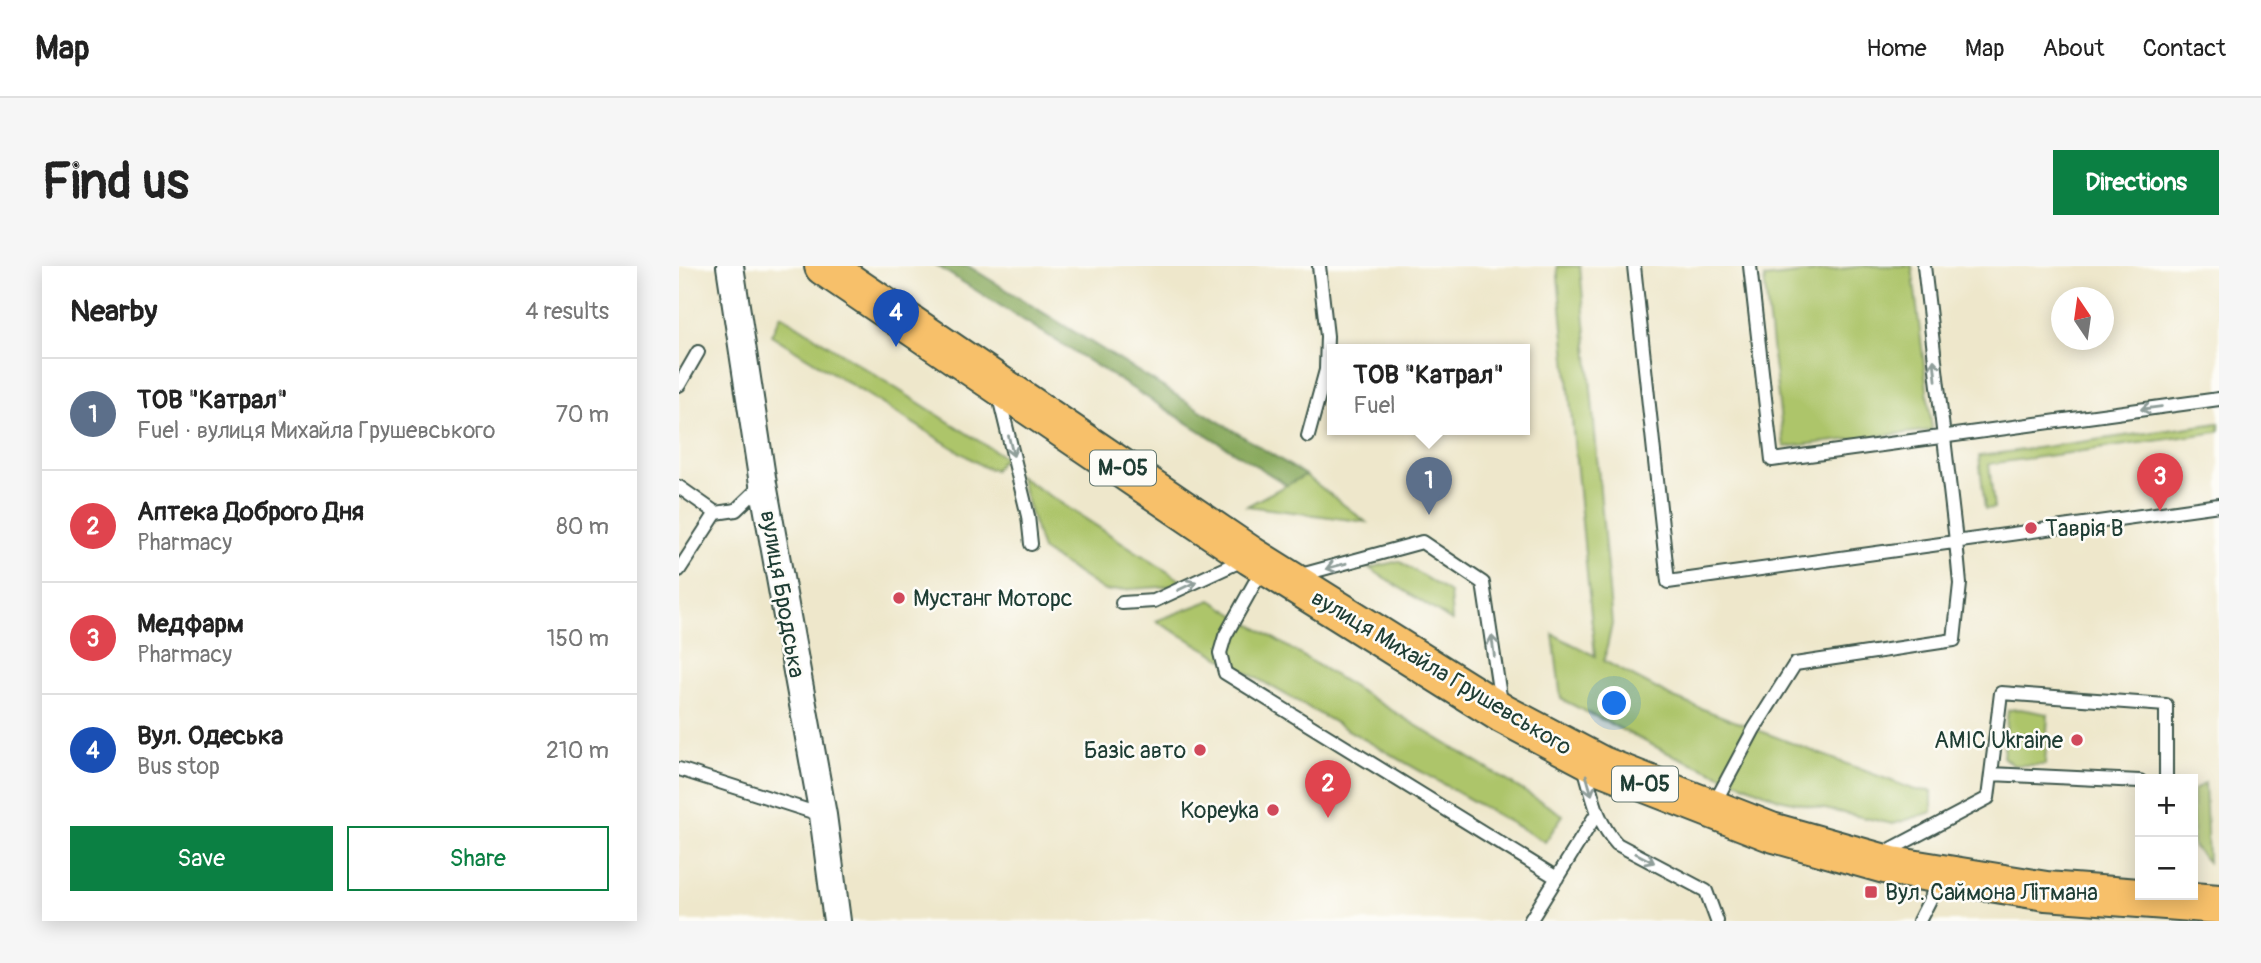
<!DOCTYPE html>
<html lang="en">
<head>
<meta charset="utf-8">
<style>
	:root { --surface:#fff; --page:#f6f6f6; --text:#222; --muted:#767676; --line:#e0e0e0; --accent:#0b8043 }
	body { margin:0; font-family:Pangolin,sans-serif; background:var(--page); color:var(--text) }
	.controls { position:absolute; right:21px; bottom:21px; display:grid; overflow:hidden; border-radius:0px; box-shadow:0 4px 18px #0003 }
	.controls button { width:63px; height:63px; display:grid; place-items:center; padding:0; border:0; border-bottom:2px solid var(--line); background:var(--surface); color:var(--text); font:35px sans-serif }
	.compass { position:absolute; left:1372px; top:21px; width:63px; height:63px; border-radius:50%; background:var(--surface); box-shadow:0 4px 18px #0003; rotate:347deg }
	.you { position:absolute; left:936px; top:438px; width:24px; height:24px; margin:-18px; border:5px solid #fff; border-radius:50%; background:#1a73e8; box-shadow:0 0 0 10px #1a73e833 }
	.badge { display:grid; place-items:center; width:46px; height:46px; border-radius:50%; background:var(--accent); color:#fff; font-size:23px; font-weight:700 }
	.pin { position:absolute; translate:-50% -58px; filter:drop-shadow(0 2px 4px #0008) }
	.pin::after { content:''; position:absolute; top:37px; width:24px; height:21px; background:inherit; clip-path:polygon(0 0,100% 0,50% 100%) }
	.popup { position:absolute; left:648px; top:78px; width:203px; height:91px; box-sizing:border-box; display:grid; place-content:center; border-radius:0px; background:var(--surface); filter:drop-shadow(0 2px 5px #0005); font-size:23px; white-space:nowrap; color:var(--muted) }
	.popup b { font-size:26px; color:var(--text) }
	.popup::after { content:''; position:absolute; left:50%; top:100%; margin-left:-14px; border:14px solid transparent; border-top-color:var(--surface) }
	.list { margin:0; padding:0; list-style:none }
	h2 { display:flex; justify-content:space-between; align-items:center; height:91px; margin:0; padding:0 28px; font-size:30px }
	h2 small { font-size:23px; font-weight:400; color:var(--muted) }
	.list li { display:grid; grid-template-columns:46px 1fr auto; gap:21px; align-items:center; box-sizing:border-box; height:112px; padding:0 28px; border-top:2px solid var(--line) }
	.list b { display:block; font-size:26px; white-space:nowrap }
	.list p { margin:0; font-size:23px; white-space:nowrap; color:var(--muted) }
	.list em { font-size:23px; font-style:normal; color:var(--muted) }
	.actions { display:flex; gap:14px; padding:21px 28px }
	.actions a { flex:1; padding:16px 0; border:2px solid var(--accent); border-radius:0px; text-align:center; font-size:24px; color:var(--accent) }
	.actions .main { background:var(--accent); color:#fff }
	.map { position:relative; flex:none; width:1540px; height:655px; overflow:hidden; border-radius:0px }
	header { display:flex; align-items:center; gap:42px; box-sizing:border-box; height:98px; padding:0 35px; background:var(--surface); border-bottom:2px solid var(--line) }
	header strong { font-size:33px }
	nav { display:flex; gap:38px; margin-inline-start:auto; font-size:24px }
	.intro { display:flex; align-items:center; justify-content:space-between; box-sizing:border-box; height:168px; padding:0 42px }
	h1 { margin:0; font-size:49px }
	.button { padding:18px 32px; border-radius:0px; background:var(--accent); color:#fff; font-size:24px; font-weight:700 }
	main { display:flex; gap:42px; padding:0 42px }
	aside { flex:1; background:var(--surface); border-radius:0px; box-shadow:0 4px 18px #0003 }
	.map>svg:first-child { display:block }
	.green { fill:#adc56a; stroke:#66814f; stroke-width:2 }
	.forest { fill:#8aaa5e; stroke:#547449; stroke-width:2 }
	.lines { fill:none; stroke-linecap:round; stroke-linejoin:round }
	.service-casing { stroke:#3e564b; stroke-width:16 }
	.minor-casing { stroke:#3e564b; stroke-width:30 }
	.primary-casing { stroke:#3e564b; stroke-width:42 }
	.service { stroke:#fff; stroke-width:12 }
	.minor { stroke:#fff; stroke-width:26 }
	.primary { stroke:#f7c06b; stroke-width:38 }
	.oneway { stroke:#8f9e9a }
	.poi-dot { fill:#d1495b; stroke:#fdfcf7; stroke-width:2.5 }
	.labels { text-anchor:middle; stroke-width:5; stroke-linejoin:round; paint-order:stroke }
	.shield { fill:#fdfcf7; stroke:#62766e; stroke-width:2 }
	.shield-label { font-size:21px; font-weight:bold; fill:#1f3d34 }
	.poi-label { font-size:23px; fill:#1f3d34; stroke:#fdfcf7; text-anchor:start }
	.street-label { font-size:23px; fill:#1f3d34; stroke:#fdfcf7 }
</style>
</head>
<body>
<header>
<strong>Map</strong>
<nav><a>Home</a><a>Map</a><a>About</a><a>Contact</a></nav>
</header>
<div class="intro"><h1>Find us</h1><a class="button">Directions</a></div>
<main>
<aside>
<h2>Nearby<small>4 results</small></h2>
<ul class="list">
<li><span class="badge" style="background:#5c6f8a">1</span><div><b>ТОВ &quot;Катрал&quot;</b><p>Fuel · вулиця Михайла Грушевського</p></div><em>70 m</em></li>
<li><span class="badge" style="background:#e0444e">2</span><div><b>Аптека Доброго Дня</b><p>Pharmacy</p></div><em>80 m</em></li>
<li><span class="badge" style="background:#e0444e">3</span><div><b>Медфарм</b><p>Pharmacy</p></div><em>150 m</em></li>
<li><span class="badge" style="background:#1a4fb4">4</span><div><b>Вул. Одеська</b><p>Bus stop</p></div><em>210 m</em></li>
</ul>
<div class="actions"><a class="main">Save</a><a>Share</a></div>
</aside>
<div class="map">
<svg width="1540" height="655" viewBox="0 0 1540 655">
	<rect width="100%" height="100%" fill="#fdfcf7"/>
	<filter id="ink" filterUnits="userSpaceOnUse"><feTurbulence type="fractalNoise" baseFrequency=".0143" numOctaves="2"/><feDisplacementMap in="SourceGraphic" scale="14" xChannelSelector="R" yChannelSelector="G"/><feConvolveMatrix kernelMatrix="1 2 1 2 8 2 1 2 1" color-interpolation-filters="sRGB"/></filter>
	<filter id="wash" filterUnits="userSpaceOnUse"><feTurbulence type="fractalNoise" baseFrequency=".00686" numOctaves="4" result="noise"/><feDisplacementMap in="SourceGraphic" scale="28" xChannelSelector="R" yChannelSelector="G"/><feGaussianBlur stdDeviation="1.57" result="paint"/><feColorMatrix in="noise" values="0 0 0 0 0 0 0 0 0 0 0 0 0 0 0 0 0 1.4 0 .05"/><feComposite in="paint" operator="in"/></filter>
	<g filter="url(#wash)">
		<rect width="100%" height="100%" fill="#eee7cb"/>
		<!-- green -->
		<path class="green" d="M878,0H901L933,358L925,395L995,432L1236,524L1253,525V546L1214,558L1100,533L989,487L882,433L874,368L916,390Z
			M1186,0H1233L1253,164L1105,181L1085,12Z
			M102,49L325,191L316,204L305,201L92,69Z
			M1540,157V166L1310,198L1315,242L1306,243L1300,190Z
			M626,209L687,256L568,240Z
			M340,210L509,319L426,325L363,284Z
			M720,295L771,327L773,355L690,302Z
			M532,334L884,549L866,576L477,355Z
			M1341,443L1369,448L1366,499H1334L1324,491L1329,444Z
			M1526,517L1529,596L1514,580V525Z"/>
		<!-- forest -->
		<path class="forest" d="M258,0H289L626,209L608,219Z"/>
	</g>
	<g filter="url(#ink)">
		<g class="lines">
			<!-- service casing -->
			<g class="service-casing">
				<path id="service" d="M955,0L989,316L1540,239
					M1071,0L1093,194L1540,133
					M0,119L19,86
					M320,131L349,250L352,278
					M629,170L647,104L648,70L640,0
					M0,221L37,247L57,244L84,218
					M584,302L546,370L541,387L546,407L878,612
					M0,304L37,247
					M618,310L743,276L804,317L822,437
					M443,337L475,335L566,293
					M905,500C913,528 918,557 938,578L1027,625L1038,655
					M0,503L143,549
					M1312,508L1461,515
					M1035,538L1075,463L1116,398L1275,374L1281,318L1277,275L1245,0
					M1201,589L1309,532L1322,427L1487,439V513
					M851,655L918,547
					M1240,655L1262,612"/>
			</g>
			<!-- minor casing -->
			<g class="minor-casing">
				<path id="minor" d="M51,0L84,218L144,549L158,655"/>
			</g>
			<!-- primary casing -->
			<g class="primary-casing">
				<path id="primary" d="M145,0L572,290L824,448L923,500L1092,566L1213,600L1367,625L1540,638"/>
			</g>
			<!-- service -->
			<use href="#service" class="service"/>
			<!-- minor -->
			<use href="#minor" class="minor"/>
			<!-- primary -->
			<use href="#primary" class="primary"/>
		</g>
		<!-- one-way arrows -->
		<defs><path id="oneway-shaft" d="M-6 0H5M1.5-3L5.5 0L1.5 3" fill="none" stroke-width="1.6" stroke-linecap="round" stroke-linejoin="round" transform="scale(1.75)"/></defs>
		<g class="oneway">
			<use href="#oneway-shaft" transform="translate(1256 104) rotate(-96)"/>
			<use href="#oneway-shaft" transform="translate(1472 142) rotate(172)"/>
			<use href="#oneway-shaft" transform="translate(332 180) rotate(76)"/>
			<use href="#oneway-shaft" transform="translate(657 300) rotate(165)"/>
			<use href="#oneway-shaft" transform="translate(508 320) rotate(-25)"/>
			<use href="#oneway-shaft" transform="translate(814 380) rotate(-98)"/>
			<use href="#oneway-shaft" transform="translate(910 519) rotate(74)"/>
			<use href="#oneway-shaft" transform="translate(966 592) rotate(27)"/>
		</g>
	</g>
	<!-- markers -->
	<g class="poi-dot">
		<circle cx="1352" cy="262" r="7"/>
		<circle cx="220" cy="332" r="7"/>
		<circle cx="1398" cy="474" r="7"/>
		<circle cx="521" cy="484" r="7"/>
		<circle cx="594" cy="544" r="7"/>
		<rect x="1185" y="619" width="14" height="14" rx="3.5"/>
	</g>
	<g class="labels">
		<!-- shield labels -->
		<g class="shield">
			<rect x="411" y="184.5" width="66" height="35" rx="5"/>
			<rect x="933" y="500.5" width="66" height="35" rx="5"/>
		</g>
		<g class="shield-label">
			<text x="444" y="209">М-05</text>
			<text x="966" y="525">М-05</text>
		</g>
		<!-- poi labels -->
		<g class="poi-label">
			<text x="1366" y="270">Таврія В</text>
			<text x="234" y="340">Мустанг Моторс</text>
			<text x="1384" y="482" text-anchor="end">AMIC Ukraine</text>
			<text x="507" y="492" text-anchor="end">Базіс авто</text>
			<text x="580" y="552" text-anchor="end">Kopeyka</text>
			<text x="1206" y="634">Вул. Саймона Літмана</text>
		</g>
		<!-- street labels -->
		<g class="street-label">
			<text transform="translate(104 328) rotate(80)" y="8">вулиця Бродська</text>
			<text transform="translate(763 406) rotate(31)" y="8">вулиця Михайла Грушевського</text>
		</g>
	</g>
</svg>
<div class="controls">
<button>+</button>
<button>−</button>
</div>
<svg class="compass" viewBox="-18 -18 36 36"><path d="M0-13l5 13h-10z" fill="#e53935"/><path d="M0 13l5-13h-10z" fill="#767676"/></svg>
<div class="you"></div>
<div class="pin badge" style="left:750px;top:249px;background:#5c6f8a">1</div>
<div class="popup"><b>ТОВ &quot;Катрал&quot;</b>Fuel</div>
<div class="pin badge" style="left:649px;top:552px;background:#e0444e">2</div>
<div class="pin badge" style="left:1481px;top:245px;background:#e0444e">3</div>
<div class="pin badge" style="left:217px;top:81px;background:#1a4fb4">4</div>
</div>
</main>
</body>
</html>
